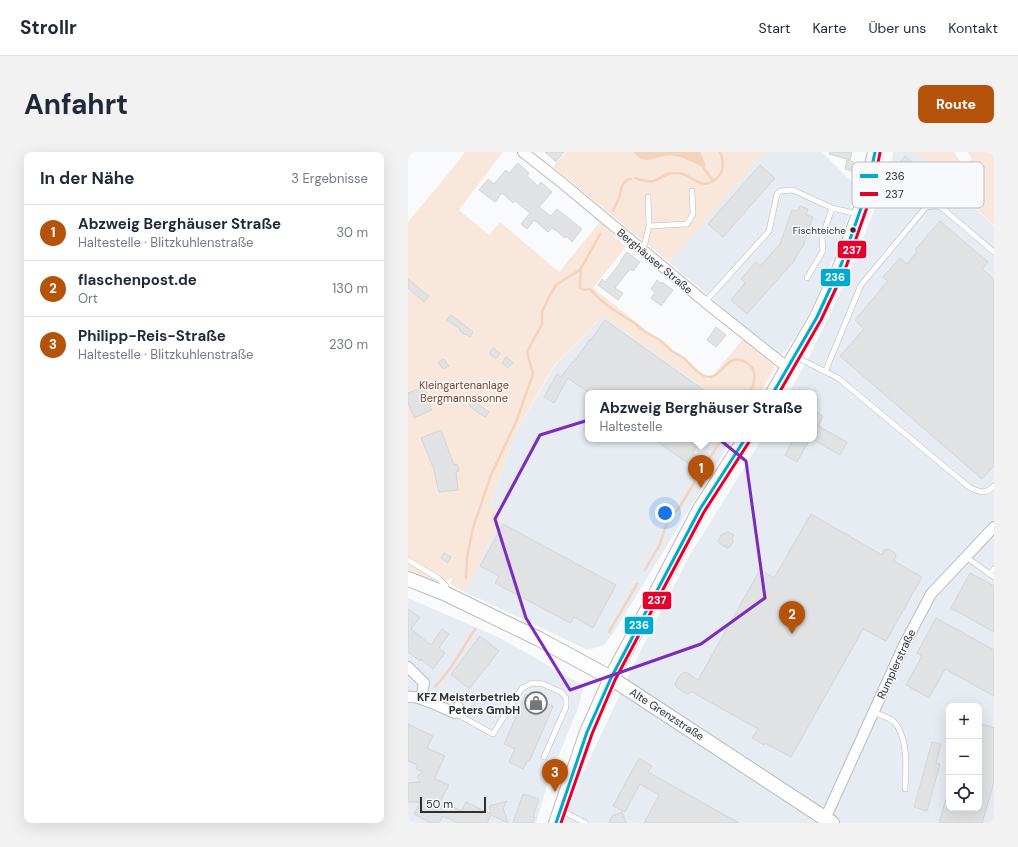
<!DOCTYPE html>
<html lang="de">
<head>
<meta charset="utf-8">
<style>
	:root { --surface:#fff; --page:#f2f2f3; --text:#1f2937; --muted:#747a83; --line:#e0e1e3; --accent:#b45309 }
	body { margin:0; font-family:"DM Sans",sans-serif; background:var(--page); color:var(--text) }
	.controls { position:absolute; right:12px; bottom:12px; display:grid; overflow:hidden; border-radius:8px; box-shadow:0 4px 16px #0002 }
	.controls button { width:36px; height:36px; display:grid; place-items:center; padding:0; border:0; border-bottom:1px solid var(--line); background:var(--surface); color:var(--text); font:20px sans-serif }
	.scale { position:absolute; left:12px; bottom:10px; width:66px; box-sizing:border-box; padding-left:4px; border:2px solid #2f3031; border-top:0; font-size:11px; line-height:14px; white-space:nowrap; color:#2f3031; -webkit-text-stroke:3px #f7f9fd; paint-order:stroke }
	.you { position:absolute; left:257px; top:361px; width:14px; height:14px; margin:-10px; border:3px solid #fff; border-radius:50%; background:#1a73e8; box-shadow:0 0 0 6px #1a73e833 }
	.badge { display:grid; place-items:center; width:26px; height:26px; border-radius:50%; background:var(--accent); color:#fff; font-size:13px; font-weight:700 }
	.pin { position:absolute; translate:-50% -33px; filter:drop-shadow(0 1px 2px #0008) }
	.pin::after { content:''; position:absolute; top:21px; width:14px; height:12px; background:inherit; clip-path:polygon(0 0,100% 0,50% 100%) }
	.popup { position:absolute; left:177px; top:238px; width:232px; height:52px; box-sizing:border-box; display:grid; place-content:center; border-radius:8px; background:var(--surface); filter:drop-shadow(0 1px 3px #0005); font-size:13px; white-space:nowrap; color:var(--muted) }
	.popup b { font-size:15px; color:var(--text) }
	.popup::after { content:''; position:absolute; left:50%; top:100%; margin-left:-8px; border:8px solid transparent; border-top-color:var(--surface) }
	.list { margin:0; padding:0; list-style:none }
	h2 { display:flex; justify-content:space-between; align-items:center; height:52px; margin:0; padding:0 16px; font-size:17px }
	h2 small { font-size:13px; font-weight:400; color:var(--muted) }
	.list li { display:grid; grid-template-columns:26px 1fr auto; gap:12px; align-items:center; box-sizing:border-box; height:56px; padding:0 16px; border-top:1px solid var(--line) }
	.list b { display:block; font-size:15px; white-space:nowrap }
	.list p { margin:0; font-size:13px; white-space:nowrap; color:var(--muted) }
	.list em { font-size:13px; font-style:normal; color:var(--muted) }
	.icon { flex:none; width:22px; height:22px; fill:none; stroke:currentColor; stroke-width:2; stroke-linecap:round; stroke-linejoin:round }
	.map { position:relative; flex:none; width:586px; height:671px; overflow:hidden; border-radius:8px }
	header { display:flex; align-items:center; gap:24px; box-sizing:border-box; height:56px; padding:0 20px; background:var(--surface); border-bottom:1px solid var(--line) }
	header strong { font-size:19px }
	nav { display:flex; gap:22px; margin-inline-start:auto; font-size:14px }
	.intro { display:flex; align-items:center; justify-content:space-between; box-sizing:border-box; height:96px; padding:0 24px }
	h1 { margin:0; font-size:28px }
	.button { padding:10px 18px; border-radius:8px; background:var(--accent); color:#fff; font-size:14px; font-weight:700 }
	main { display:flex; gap:24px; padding:0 24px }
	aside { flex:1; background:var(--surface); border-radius:8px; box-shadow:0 4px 16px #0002 }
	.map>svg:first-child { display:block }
	.built { fill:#e7ebf2; fill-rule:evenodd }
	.green { fill:#fae7dc }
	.water { fill:#f5d2bc }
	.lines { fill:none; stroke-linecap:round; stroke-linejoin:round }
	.stream { stroke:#f5d2bc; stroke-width:2.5 }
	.building { fill:#e0e2e3; stroke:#d3d5d6 }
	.lane-casing { stroke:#babbbd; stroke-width:6 }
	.street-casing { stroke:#babbbd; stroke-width:12 }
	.secondary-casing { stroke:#babbbd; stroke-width:16 }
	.lane { stroke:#fefeff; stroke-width:5 }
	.street { stroke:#fefeff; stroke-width:10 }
	.secondary { stroke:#fefeff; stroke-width:14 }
	.bus-1-casing { stroke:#f7f9fd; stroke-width:6 }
	.bus-2-casing { stroke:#f7f9fd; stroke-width:6 }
	.bus-1 { stroke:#00a9ce; stroke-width:3 }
	.bus-2 { stroke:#e4002b; stroke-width:3 }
	.marked { fill:none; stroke:#7b2cbf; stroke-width:3; stroke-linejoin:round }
	.bus-dot { fill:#2f3031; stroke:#f7f9fd; stroke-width:1.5 }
	.labels { text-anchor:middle; stroke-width:3; stroke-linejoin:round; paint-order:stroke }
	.bus-label { font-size:10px; fill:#2f3031; stroke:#f7f9fd; text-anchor:end }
	.street-label { font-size:11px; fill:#2f3031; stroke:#f7f9fd }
	.park-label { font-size:11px; fill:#7d4621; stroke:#f7f9fd }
	.poi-label { font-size:11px; font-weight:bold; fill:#2f3031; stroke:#f7f9fd; text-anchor:end }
	.key { fill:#f7f9fd; stroke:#bbbdc0; stroke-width:1 }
	.key-label { font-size:11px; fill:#2f3031 }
	.line-badge { stroke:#f7f9fd; stroke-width:1.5 }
	.badge-label { font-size:11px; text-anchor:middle; font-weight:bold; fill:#fff }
</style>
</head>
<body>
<header>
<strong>Strollr</strong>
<nav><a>Start</a><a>Karte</a><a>Über uns</a><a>Kontakt</a></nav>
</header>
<div class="intro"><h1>Anfahrt</h1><a class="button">Route</a></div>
<main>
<aside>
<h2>In der Nähe<small>3 Ergebnisse</small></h2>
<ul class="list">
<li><span class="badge">1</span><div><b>Abzweig Berghäuser Straße</b><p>Haltestelle · Blitzkuhlenstraße</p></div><em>30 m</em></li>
<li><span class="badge">2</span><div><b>flaschenpost.de</b><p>Ort</p></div><em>130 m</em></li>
<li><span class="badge">3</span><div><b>Philipp-Reis-Straße</b><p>Haltestelle · Blitzkuhlenstraße</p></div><em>230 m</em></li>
</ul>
</aside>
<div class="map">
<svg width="586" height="671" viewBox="0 0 586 671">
	<rect width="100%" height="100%" fill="#f8fafc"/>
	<!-- built -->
	<path class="built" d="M358,0H414L449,35L434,84L419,122L408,148L398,167L385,188L377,200L374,202L368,200L358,193L261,110L338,22L345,11Z
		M485,0H507L586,74V671H156L173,625L233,498L282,403L354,287H406V241H381L402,203L438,129L483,16ZM541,554H571V656H541Z
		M195,164L302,241H180V287H324L206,480L196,493L180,498L57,440L95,361L82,354L107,282L147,213Z
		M0,446L92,486L176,534L170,556L141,627L128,671H0Z"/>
	<!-- green -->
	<path class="green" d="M57,0H95L51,58L81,83L92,70L151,120L192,70L218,95L185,136L301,228L335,187L366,213V217L352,241H302L195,164L146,213L107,282L82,354L95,361L57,440L42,432L45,425L29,433L0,418V70L45,16Z
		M158,0H358L345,11L338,22L261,110L145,15Z
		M507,0H546L554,13L564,7L560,0H586V73Z"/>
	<!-- water -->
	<path class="water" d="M225,0H292L297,11V14L295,15C285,11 276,5 266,4C249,1 239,17 225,0Z"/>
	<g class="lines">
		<!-- stream -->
		<path class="stream" d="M295,15L305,29
			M227,26C233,28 239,30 245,29C253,27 257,21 265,21C268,21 272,21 275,22C284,25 293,36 304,30C308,27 311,25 313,21C316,15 315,6 312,0
			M205,59L211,46L214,34L216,31L220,27H223
			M173,116L172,130V136L176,138L182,137C189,145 197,152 207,159C213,163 219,166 225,170C229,173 233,177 237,180C242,183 248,185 253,189C257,192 260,196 264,199C267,201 271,203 274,205C283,211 289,224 301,225C314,226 319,198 339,211C351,218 346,231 342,241
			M237,418L252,392L257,376L263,364L271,356L297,313L314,287
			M58,426L59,406L65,376L83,323L108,270L125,222L119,200L134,172V160L141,145L148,133L170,119L175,113L192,82
			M201,480L229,432
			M27,535L42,517L67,477"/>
	</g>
	<!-- building -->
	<path class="building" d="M137,0H156L148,10Z
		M422,0H444L442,8L421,2Z
		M497,4L514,19L511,22L524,33L516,42L500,27L502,24L490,13Z
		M439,8L449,11L446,20L437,17Z
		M110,11L121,21L119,24L130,34L133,30L144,40L131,55L143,64L149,57L174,77L164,90L158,84L157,86L146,77V78L144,76L140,80L126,68L119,77L113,72L122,61L107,49L105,51L94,41L87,50L71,38L80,27L86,32L98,18L101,21Z
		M352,13L367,26L315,85L300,72Z
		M392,54L400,57L398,63L405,65L395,95H394L387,107V108L339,162L323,148L337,131L333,127L348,110L352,114L372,92L384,58L390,59Z
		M532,69L580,110L574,117L586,127V314L574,327L432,204L456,177L447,168L480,129L475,125L492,106L499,112L509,100L507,98Z
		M219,100L232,110L225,119L222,117L207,136L215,141L210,148L190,133L194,127L197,130L213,110L212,109Z
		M0,127L21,144L16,150L0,136Z
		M249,128L254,132V130L265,138L253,154L243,146L247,140L243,137Z
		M43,163L65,180L62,185L58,182L57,183L51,178L52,177L39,168Z
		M197,168L300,241H181L160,226L146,251L136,245L149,222L153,225L165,209L166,210L182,187L183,188Z
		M308,175L318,183L308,195L299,188Z
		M85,196L92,201L88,207L81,201Z
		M98,205L105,211L100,216L94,211Z
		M36,207L41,214L35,217L30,210Z
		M15,235L24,258L6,266L0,251V241Z
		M63,244L71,253L81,260L77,265L65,257L58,249Z
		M406,258L415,264L410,274L439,290L432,303L406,288Z
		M33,278L46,313L49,312L51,319L48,320L50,338L31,340L25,315L13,286Z
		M246,287H294L284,301L290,305L284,314Z
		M386,287H402L389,310L377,303Z
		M403,362L474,403L476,398L480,397L487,401L488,405L486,409L514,425L478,489L455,477L383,605L357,591L356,593L344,586L350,577L284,540L279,542L269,536L267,531L273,522L278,520L290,528L352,418L366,426Z
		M95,372L208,433L185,476L166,465L162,471L87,431L91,424L72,414Z
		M320,380L326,383L324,386L325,389L322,395L319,396L311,391L310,389L313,383Z
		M36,401L43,405L40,411L33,406Z
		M562,421L586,434V480L543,456Z
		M0,457L12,465L3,477L23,493L34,477L41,482L31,496L37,501L25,517L13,507L12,509L0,500Z
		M528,466L586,498V544L537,517L521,546L498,533L514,504L509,501Z
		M72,484L91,499L61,537L43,522Z
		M118,542L145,554L122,608H120L115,617L101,610L107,597L96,592Z
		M571,571L586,576V630L574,671H531L539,643H541V656H571Z
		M0,572L25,584L19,596L37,604L29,621L27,627L41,633L33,648L53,659L58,650L83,662L81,654L99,649L95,656L100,671L83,663L79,671H50L35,664L31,671H23L6,662L12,650H0V631L12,630L9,624L15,620L8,617L10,613L0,609Z
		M524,590L533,592L528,611L532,612L519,659L506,655Z
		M231,606L244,614L240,620L331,671H236L251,643L232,632L217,660L205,654Z
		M115,642L131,647L125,665H127L125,671H105Z
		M214,660L218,671H201L204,664Z"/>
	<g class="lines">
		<!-- lane casing -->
		<g class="lane-casing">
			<path id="lane" d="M240,45L241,74
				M512,50L518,55L529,54L533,55L586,100
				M424,56L450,62
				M233,97L237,91L241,74L279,72L285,62L284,39
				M297,150L361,79L369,42L372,39L385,38L424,56L414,86L415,99L399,126
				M388,205L430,226L561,335C571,340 577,343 586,334
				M417,220L453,133L518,55
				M558,405L586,425
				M0,408L30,426L38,434L37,440
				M581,422L586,417
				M465,560C472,563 480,565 485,569C501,584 498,618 497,637
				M47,561L85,582L114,536L124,531L135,532L153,540L158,546V555L136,605
				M153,658L177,671"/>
		</g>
		<!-- street casing -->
		<g class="street-casing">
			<path id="street" d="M115,0L153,30L297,150L380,216
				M0,515L16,531L13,547
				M0,545C11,543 36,557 47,561L50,555
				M417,667L496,493L523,442L586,375"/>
		</g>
		<!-- secondary casing -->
		<g class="secondary-casing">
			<path id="secondary" d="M365,241L409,165L433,113L458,42L467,0
				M0,427L36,441L129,486L203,526L424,671
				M148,671L179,580L203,526L235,466L292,357L337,287"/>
		</g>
		<!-- lane -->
		<use href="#lane" class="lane"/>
		<!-- street -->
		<use href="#street" class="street"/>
		<!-- secondary -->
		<use href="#secondary" class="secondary"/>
		<!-- bus-1 casing -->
		<g class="bus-1-casing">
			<path id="bus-1" d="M365,241L409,165L433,113L458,42L467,0
				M148,671L179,580L203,526L292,357L337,287"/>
		</g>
		<!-- bus-2 casing -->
		<g class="bus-2-casing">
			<path id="bus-2" d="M371,241L413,168L438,115L463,44L472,1
				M153,671L184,582L207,528L296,360L341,290"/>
		</g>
		<!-- bus-1 -->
		<use href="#bus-1" class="bus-1"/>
		<!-- bus-2 -->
		<use href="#bus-2" class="bus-2"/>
	</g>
	<!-- marked area -->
	<path class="marked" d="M258,244L338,309L357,446L293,492L162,538L118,466L87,367L132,283Z"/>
	<!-- icons -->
	<defs>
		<g id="shop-ring" transform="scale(1.15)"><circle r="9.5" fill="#f7f9fd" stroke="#757778" stroke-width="1.5"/><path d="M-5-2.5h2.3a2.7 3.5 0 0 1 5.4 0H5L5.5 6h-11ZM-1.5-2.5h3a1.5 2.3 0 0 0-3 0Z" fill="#757778"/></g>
	</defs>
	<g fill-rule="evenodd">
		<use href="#shop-ring" x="128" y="551"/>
	</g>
	<!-- markers -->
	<circle class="bus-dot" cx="445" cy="78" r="3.5"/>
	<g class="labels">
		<!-- bus labels -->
		<g class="bus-label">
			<text x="438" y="82">Fischteiche</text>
		</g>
		<!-- street labels -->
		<g class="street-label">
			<text transform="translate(247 109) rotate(40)" y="4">Berghäuser Straße</text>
			<text transform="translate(488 512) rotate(-65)" y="4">Rumplerstraße</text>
			<text transform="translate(259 562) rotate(33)" y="4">Alte Grenzstraße</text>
		</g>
		<!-- park labels -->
		<g class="park-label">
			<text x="56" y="237">Kleingartenanlage<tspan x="56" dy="13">Bergmannssonne</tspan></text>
		</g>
		<!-- poi labels -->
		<g class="poi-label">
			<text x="112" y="549">KFZ Meisterbetrieb<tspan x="112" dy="13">Peters GmbH</tspan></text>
		</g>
	</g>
	<!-- legend -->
	<rect x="444" y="10" width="132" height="46" rx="6" class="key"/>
	<rect x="452" y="22" width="18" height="4" fill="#00a9ce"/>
	<rect x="452" y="40" width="18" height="4" fill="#e4002b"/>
	<g class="key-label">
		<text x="477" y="28">236</text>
		<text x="477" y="46">237</text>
	</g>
	<g class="line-badge">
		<rect x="429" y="88" width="30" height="19" rx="4" fill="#e4002b"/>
		<rect x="412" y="116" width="31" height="19" rx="4" fill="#00a9ce"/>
		<rect x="234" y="439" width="30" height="19" rx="4" fill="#e4002b"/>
		<rect x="216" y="464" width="30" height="19" rx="4" fill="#00a9ce"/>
	</g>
	<g class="badge-label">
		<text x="444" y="102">237</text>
		<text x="427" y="129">236</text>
		<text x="249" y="452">237</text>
		<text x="231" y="477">236</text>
	</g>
</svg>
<div class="controls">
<button>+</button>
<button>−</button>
<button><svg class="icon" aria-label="locate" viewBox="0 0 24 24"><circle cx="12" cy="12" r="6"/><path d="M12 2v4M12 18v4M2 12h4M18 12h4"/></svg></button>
</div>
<div class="scale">50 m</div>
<div class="you"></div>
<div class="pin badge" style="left:293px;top:336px">1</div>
<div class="popup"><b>Abzweig Berghäuser Straße</b>Haltestelle</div>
<div class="pin badge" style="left:384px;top:482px">2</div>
<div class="pin badge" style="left:147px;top:640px">3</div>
</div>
</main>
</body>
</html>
